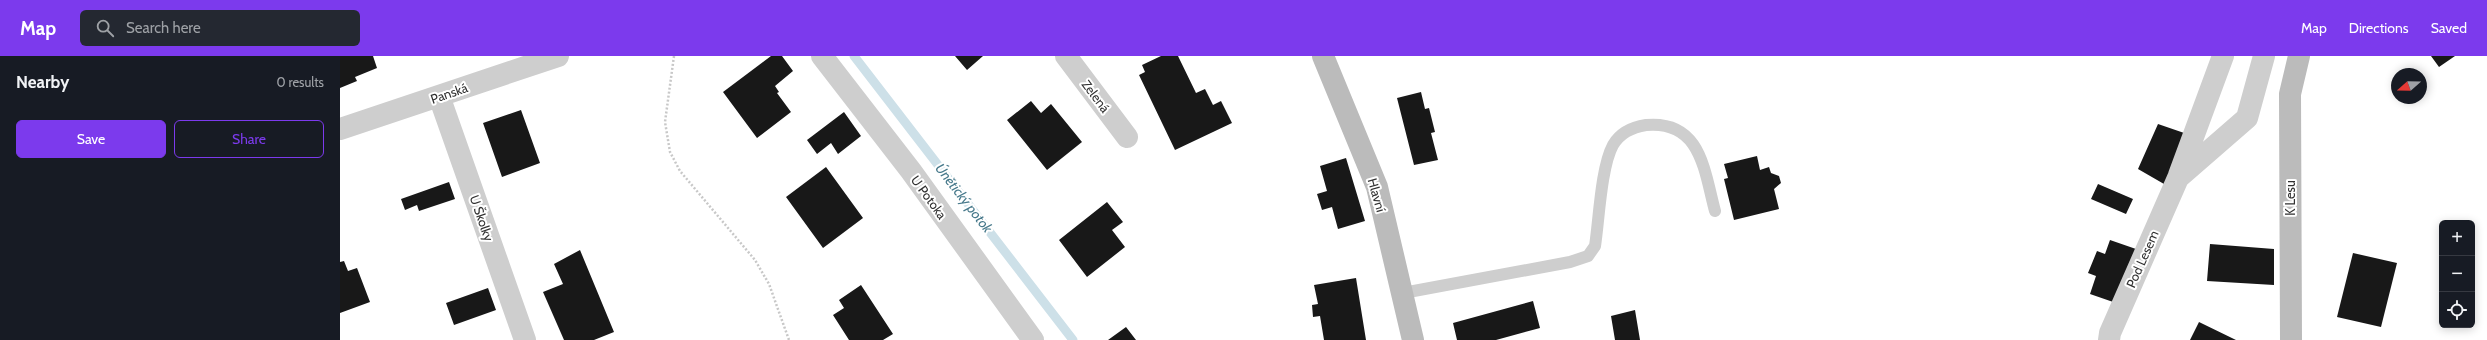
<!DOCTYPE html>
<html lang="en">
<head>
<meta charset="utf-8">
<style>
	:root { --surface:#171b24; --page:#242831; --text:#f1f3f6; --muted:#9ea1a6; --line:#363941; --accent:#7c3aed }
	body { margin:0; font-family:Cabin,sans-serif; background:var(--page); color:var(--text) }
	.controls { position:absolute; right:12px; bottom:12px; display:grid; overflow:hidden; border-radius:6px; box-shadow:0 2px 10px #0003 }
	.controls button { width:36px; height:36px; display:grid; place-items:center; padding:0; border:0; border-bottom:1px solid var(--line); background:var(--surface); color:var(--text); font:20px sans-serif }
	.compass { position:absolute; left:2051px; top:12px; width:36px; height:36px; border-radius:50%; background:var(--surface); box-shadow:0 2px 10px #0003; rotate:250deg }
	.list { margin:0; padding:0; list-style:none }
	h2 { display:flex; justify-content:space-between; align-items:center; height:52px; margin:0; padding:0 16px; font-size:17px }
	h2 small { font-size:13px; font-weight:400; color:var(--muted) }
	.actions { display:flex; gap:8px; padding:12px 16px }
	.actions a { flex:1; padding:9px 0; border:1px solid var(--accent); border-radius:6px; text-align:center; font-size:14px; color:var(--accent) }
	.actions .main { background:var(--accent); color:#fff }
	.icon { flex:none; width:22px; height:22px; fill:none; stroke:currentColor; stroke-width:2; stroke-linecap:round; stroke-linejoin:round }
	.map { position:relative; flex:none; width:2147px; height:284px; overflow:hidden }
	header { display:flex; align-items:center; gap:24px; box-sizing:border-box; height:56px; padding:0 20px; background:var(--accent); color:#fff }
	header strong { font-size:19px }
	nav { display:flex; gap:22px; margin-inline-start:auto; font-size:14px }
	.search { width:280px; height:36px; background:var(--page); display:flex; align-items:center; gap:10px; box-sizing:border-box; padding:0 14px; border-radius:6px; color:var(--muted); font-size:15px }
	main { display:flex }
	aside { flex:1; background:var(--surface) }
	.map>svg:first-child { display:block }
	.lines { fill:none; stroke-linecap:round; stroke-linejoin:round }
	.stream { stroke:#cde0e8; stroke-width:9 }
	.building { fill:#181818 }
	.path { stroke:#c8c8c8; stroke-width:2.5; stroke-dasharray:2 2; stroke-linecap:butt }
	.lane { stroke:#cecece; stroke-width:12 }
	.street { stroke:#cecece; stroke-width:22 }
	.secondary { stroke:#bbb; stroke-width:22 }
	.labels { text-anchor:middle; stroke-width:4; stroke-linejoin:round; paint-order:stroke }
	.street-label { font-size:13px; fill:#313131; stroke:#fff }
	.water-label { font-size:14px; font-style:italic; fill:#47798b; stroke:#fff }
</style>
</head>
<body>
<header>
<strong>Map</strong>
<div class="search"><svg class="icon" aria-label="search" viewBox="0 0 24 24"><circle cx="10" cy="10" r="6"/><path d="M15 15l6 6"/></svg>Search here</div>
<nav><a>Map</a><a>Directions</a><a>Saved</a></nav>
</header>
<main>
<aside>
<h2>Nearby<small>0 results</small></h2>
<ul class="list">
</ul>
<div class="actions"><a class="main">Save</a><a>Share</a></div>
</aside>
<div class="map">
<svg width="2147" height="284" viewBox="0 0 2147 284">
	<rect width="100%" height="100%" fill="#fff"/>
	<g class="lines">
		<!-- stream -->
		<path class="stream" d="M514,0L733,284"/>
	</g>
	<!-- building -->
	<path class="building" d="M0,0H33L37,12L15,21L17,25L0,32Z
		M431,0H442L453,15L435,30L439,36L437,37L451,56L417,82L383,36Z
		M615,0H643L627,14Z
		M821,0H838L856,37L865,33L873,49L881,45L892,67L835,94L799,19L805,16L802,9Z
		M2091,0H2115L2099,11Z
		M1081,36L1085,53L1089,52L1095,76L1091,77L1098,104L1074,109L1057,42Z
		M691,45L701,57L711,48L742,86L707,114L667,64Z
		M181,54L200,107L162,121L143,67Z
		M504,56L521,80L498,98L491,87L477,98L467,84Z
		M1818,68L1850,79L1824,128L1798,113Z
		M1417,100L1420,114L1429,111L1431,117L1439,120L1441,127L1434,133L1439,153L1394,164L1384,123L1388,122L1384,108Z
		M1006,102L1025,165L998,173L992,151L982,154L977,138L987,135L980,110Z
		M486,111L523,162L483,192L446,141Z
		M109,126L115,143L79,155L77,149L65,154L61,143Z
		M1758,128L1793,143L1786,158L1751,143Z
		M767,146L783,166L772,174L785,191L747,221L719,184Z
		M1770,184L1796,193L1776,247L1750,238L1756,220L1748,217L1757,195L1765,198Z
		M1870,188L1934,193V229L1867,225Z
		M240,194L274,276L254,284H224L203,236L223,228L214,208Z
		M2013,197L2057,207L2041,271L1997,261Z
		M4,205L8,215L17,212L30,246L0,257V206Z
		M1016,222L1026,284H984L980,260L973,261L972,249L978,248L974,229Z
		M521,229L553,278L543,284H509L493,259L504,252L499,244Z
		M148,232L156,254L114,269L106,247Z
		M1193,245L1200,272L1156,284H1117L1113,267Z
		M1295,254L1300,284H1275L1271,260Z
		M1859,266L1896,284H1850Z
		M786,271L796,284H768Z"/>
	<g class="lines">
		<!-- path -->
		<path class="path" d="M334,0L325,66L330,96L340,115L415,204L429,228L449,284"/>
		<!-- lane -->
		<path class="lane" d="M1063,237L1230,206L1248,200L1255,190C1259,164 1261,111 1273,89C1280,77 1293,71 1306,69C1361,64 1364,114 1375,155"/>
		<!-- street -->
		<path class="street" d="M482,0L571,115L693,284
			M726,0L787,81
			M99,40L185,284
			M0,73L218,0
			M1839,119L1883,0
			M1769,284L1770,277L1838,122L1907,62L1924,0"/>
		<!-- secondary -->
		<path class="secondary" d="M983,0L1037,131L1073,284
			M1951,284L1950,38L1959,0"/>
	</g>
	<g class="labels">
		<!-- street labels -->
		<g class="street-label">
			<text transform="translate(109 37) rotate(-19)" y="5">Panská</text>
			<text transform="translate(756 40) rotate(53)" y="5">Zelená</text>
			<text transform="translate(1037 139) rotate(74)" y="5">Hlavní</text>
			<text transform="translate(589 141) rotate(54)" y="5">U Potoka</text>
			<text transform="translate(1950 142) rotate(-90)" y="5">K Lesu</text>
			<text transform="translate(142 162) rotate(71)" y="5">U Školky</text>
			<text transform="translate(1802 203) rotate(-66)" y="5">Pod Lesem</text>
		</g>
		<!-- water labels -->
		<g class="water-label">
			<text transform="translate(624 142) rotate(52)" y="5">Únětický potok</text>
		</g>
	</g>
</svg>
<div class="controls">
<button>+</button>
<button>−</button>
<button><svg class="icon" aria-label="locate" viewBox="0 0 24 24"><circle cx="12" cy="12" r="6"/><path d="M12 2v4M12 18v4M2 12h4M18 12h4"/></svg></button>
</div>
<svg class="compass" viewBox="-18 -18 36 36"><path d="M0-13l5 13h-10z" fill="#e53935"/><path d="M0 13l5-13h-10z" fill="#9ea1a6"/></svg>
</div>
</main>
</body>
</html>
